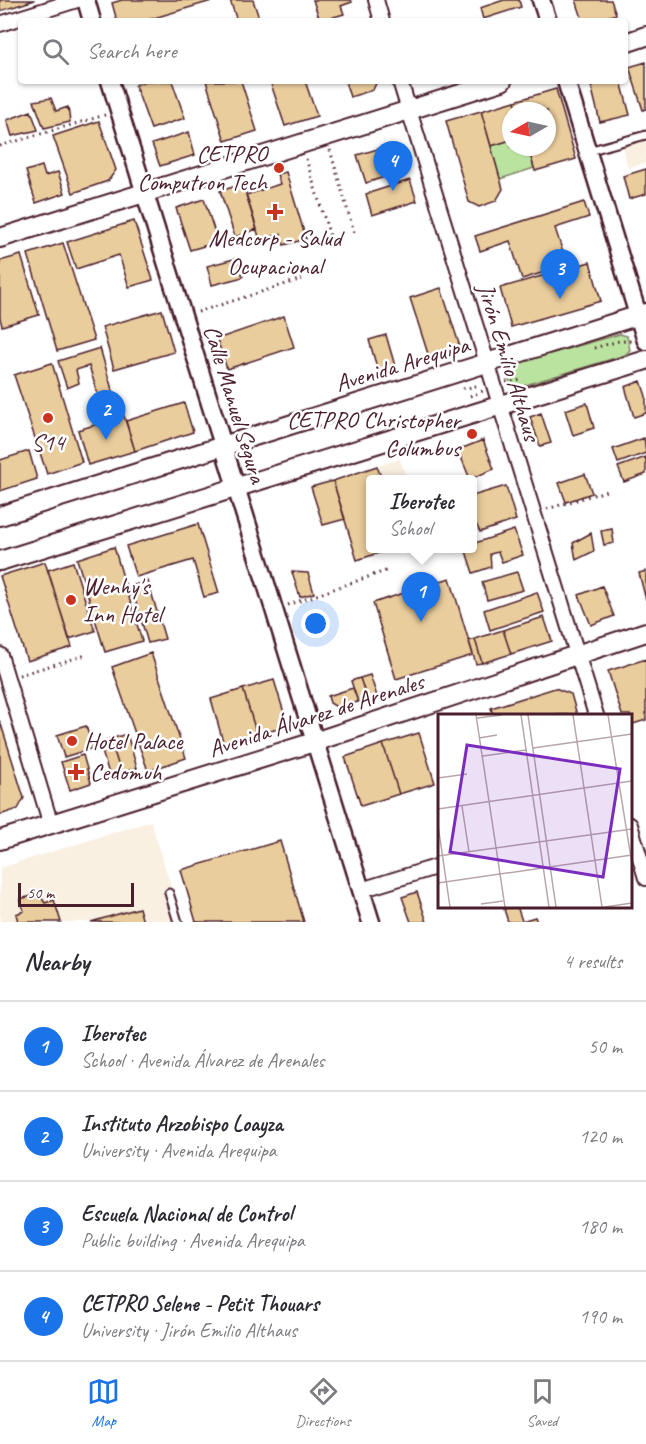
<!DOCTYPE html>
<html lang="en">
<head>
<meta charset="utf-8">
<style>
	:root { --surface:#fff; --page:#f2f2f3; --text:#2b2b33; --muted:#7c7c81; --line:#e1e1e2; --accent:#1a73e8 }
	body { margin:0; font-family:Caveat,sans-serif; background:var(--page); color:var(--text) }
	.compass { position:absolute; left:502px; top:102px; width:54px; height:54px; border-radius:50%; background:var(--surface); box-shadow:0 2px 4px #0004; rotate:261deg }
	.scale { position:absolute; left:18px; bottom:15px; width:116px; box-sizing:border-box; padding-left:6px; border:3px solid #4a1f2b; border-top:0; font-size:16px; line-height:21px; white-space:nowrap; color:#4a1f2b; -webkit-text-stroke:4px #fff; paint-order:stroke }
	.you { position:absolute; left:316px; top:624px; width:21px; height:21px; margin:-15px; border:4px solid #fff; border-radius:50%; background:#1a73e8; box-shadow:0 0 0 9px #1a73e833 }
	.badge { display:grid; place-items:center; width:39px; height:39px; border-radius:50%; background:var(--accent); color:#fff; font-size:20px; font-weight:700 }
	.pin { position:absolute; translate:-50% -50px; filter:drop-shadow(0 2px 3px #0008) }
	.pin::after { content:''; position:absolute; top:32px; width:21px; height:18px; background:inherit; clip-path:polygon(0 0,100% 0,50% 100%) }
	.popup { position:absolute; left:366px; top:475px; width:111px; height:78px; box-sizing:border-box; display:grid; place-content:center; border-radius:6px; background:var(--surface); filter:drop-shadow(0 2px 4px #0005); font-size:20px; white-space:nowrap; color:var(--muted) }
	.popup b { font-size:22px; color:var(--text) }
	.popup::after { content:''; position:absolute; left:50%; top:100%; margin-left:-12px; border:12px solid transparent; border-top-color:var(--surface) }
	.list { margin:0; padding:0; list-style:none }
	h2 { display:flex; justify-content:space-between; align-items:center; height:78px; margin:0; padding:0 24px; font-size:26px }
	h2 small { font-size:20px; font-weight:400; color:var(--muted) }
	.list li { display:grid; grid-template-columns:39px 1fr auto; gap:18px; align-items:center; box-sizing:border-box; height:90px; padding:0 24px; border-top:2px solid var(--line) }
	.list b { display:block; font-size:22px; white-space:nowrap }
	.list p { margin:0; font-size:20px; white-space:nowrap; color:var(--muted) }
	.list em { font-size:20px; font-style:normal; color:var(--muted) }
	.icon { flex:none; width:33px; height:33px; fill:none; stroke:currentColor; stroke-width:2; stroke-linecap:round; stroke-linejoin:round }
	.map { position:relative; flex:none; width:646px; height:922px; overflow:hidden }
	.search { position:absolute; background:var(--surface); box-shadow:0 2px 4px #0004; left:18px; right:18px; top:18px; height:66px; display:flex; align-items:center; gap:15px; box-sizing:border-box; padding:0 21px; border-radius:6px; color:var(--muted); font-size:22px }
	.sheet { height:438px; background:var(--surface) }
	nav { display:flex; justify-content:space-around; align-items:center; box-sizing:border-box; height:84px; border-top:2px solid var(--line); background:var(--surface); font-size:16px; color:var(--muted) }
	nav a { display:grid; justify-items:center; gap:3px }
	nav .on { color:var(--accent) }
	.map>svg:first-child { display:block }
	.built { fill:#f9f0e2 }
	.green { fill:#bae3a0; stroke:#828166; stroke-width:1.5 }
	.building { fill:#eacd9d; stroke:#4a1f2b; stroke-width:1.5 }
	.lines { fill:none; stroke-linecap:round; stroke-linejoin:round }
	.service-casing { stroke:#4a1f2b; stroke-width:11 }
	.minor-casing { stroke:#4a1f2b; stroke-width:18 }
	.tertiary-casing { stroke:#4a1f2b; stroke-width:21 }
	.secondary-casing { stroke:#4a1f2b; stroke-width:22 }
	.path { stroke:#4a1f2b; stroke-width:3; stroke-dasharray:1.5 4.5; stroke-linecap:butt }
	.service { stroke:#fff; stroke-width:7 }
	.minor { stroke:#fff; stroke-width:14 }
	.tertiary { stroke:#fff; stroke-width:16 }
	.secondary { stroke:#fff; stroke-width:18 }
	.poi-dot { fill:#c8321e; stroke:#fff; stroke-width:2 }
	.labels { text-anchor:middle; stroke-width:5; stroke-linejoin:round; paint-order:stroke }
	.poi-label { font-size:24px; fill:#4a1f2b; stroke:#fff; text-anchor:start }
	.street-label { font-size:24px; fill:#4a1f2b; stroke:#fff }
	.inset-road { fill:none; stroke:#b7a5aa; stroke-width:1.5 }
	.view { fill:#7b2cbf; fill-opacity:0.15; stroke:#7b2cbf; stroke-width:3 }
	.inset-edge { fill:none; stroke:#4a1f2b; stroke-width:3 }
</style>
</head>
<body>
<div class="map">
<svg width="646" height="922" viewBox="0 0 646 922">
	<rect width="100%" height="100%" fill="#fff"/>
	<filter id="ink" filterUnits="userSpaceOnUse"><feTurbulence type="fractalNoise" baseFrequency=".0167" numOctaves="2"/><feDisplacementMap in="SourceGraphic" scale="12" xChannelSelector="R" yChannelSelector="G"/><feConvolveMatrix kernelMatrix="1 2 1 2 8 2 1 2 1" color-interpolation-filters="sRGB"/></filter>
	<g filter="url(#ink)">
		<!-- built -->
		<path class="built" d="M646,140V163L628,168L622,146Z
			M400,459L407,479H382L377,466Z
			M151,821L182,922H0V868Z"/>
		<!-- green -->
		<path class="green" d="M511,140V147H528L534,168L500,179L491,146Z
			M620,334L627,336L630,350L625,355L519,387L511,386L506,370L518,363Z"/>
		<!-- building -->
		<path class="building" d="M0,0H35L0,11Z
			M122,0H215L144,21H117L112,3Z
			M230,0H253L260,21H237Z
			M313,0H351L352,2L341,6L344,14L320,21Z
			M504,0H519L521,7L483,19L480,8Z
			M576,0H611L616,14L597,21H583Z
			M646,62V109L643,110L629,67Z
			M147,81H172L185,118L151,129L135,85Z
			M206,81H241L257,131L225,141Z
			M270,81H305L317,116L285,126Z
			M345,81H377L373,90L350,97Z
			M590,81H621L630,115L600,122Z
			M556,89L576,159L535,171L528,147H547V111H518L515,101Z
			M51,98L56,111L68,107L70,122L44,128L34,101Z
			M515,101L518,111H511V140L491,146L481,111Z
			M31,111L38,130L12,136L7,120Z
			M481,111L503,189L496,201L479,207L469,202L446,121Z
			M99,121L116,170L108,181L73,193L53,136Z
			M189,132L195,155L160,166L152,144Z
			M388,146L392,147L400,172L366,183L357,155Z
			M42,166L45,176L58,172L65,193L36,203L26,171Z
			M646,169V194L629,199L623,176Z
			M286,172L306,239L284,245L281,234L260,240L246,195L280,184L277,174Z
			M410,180L417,201L372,215L366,194Z
			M243,184L257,229L235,237L220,191Z
			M204,199L218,242L190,250L176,208Z
			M584,202L589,217L555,228L567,265L522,279L510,241L480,251L475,236Z
			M134,221L153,280L129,287L119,255L76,269L67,242Z
			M63,243L94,340L57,351L28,254Z
			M21,255L39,315L2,326L0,318V261Z
			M238,258L243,277L212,285L207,266Z
			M590,262L601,301L511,327L500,288Z
			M441,288L460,347L429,357L410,298Z
			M162,310L174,352L114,369L102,327Z
			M284,316L294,347L227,369L217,339Z
			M386,335L395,366L378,371L369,340Z
			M100,348L115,400L101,404L89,366L76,370L79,383L67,388L58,361Z
			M52,363L82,462L47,474L14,375Z
			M641,381L646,396V413L634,417L625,387Z
			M184,403L193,432L135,451L126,421Z
			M587,403L594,428L573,435L565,410Z
			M541,413L551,443L540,446L530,417Z
			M124,416L135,451L88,465L78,430Z
			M644,438L646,453L618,463L613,449Z
			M483,440L494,469L470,479L458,450Z
			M29,451L37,479L0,491V460Z
			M646,457V474L624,482L618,467Z
			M377,466L382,480H370V548H394L357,560L333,481Z
			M585,474L592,493L566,502L559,483Z
			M333,481L345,519L323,525L311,487Z
			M506,486L516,520L480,532L476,524L472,525V496Z
			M198,524L219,593L204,597L193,560L136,577L126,546Z
			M612,529L614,543L604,545L601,531Z
			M514,530L523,555L502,562L498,552L490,554L491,567L473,573L465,548H472V544Z
			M591,533L594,551L576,560L573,543Z
			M114,547L142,641L105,652L77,559Z
			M45,562L72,647L27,661L0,576Z
			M73,562L95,631L69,639L48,570Z
			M646,571V600L639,573Z
			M292,572L308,573L314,593L300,597Z
			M517,572L523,590L487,600L482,582Z
			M450,578L473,655L396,679L373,603Z
			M148,581L165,639L148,643L131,586Z
			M602,586L614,616L591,625L579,595Z
			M537,592L544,612L490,630L484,610Z
			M544,617L552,641L511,654L503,630Z
			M503,630L511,654L482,663L475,639Z
			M475,639L482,663L476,664L469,641Z
			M151,653L186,758L148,771L112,667Z
			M646,659V720L630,725V715H622L608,671Z
			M370,675L377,696L367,699L360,678Z
			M360,678L367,699L358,702L351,681Z
			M274,680L288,726L257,735L243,689Z
			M353,688L358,702L338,708L330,703L328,696Z
			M555,688L571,694L577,715H493L491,708Z
			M243,689L257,735L224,745L211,699Z
			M0,721L24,798L18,809L0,815Z
			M86,726L93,748L64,757L57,735Z
			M419,733L435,783L399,794L383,744Z
			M127,734L137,768L121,773L110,739Z
			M110,739L121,773L110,777L99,742Z
			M383,744L399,794L361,806L345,757Z
			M83,755L91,783L70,790L61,762Z
			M280,841L304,922H196L181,870Z
			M417,892L427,922H411L402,897Z
			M39,894L45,903L54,900L61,922H18L16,914L24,911L20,899Z
			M517,906L522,921L535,917L537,922H508L504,909Z
			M139,908L143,922H91Z"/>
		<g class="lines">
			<!-- service casing -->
			<g class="service-casing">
				<path id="service" d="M588,151L646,135
					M169,893L178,922"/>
			</g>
			<!-- minor casing -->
			<g class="minor-casing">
				<path id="minor" d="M376,0L382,21
					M0,24L77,0
					M400,81L596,715
					M0,655L51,825
					M630,825L646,878
					M361,890L439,866"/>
			</g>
			<!-- tertiary casing -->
			<g class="tertiary-casing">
				<path id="tertiary" d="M86,0L92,21
					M541,0L548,21
					M110,81L371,922
					M566,81L646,341"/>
			</g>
			<!-- secondary casing -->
			<g class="secondary-casing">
				<path id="secondary" d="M625,43L646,36
					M0,238L502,81
					M0,516L646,313
					M0,561L646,360
					M0,840L314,742L646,632"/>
			</g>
			<!-- path -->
			<path class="path" d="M0,146L105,115
				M330,150L354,232
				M306,159L333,246
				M198,312L302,279
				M594,348L619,341H632
				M506,382L523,380
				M463,389L480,385
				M470,396L483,391
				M547,509L606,491
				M288,605L388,570
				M19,675L86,655"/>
			<!-- service -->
			<use href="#service" class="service"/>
			<!-- minor -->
			<use href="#minor" class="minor"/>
			<!-- tertiary -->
			<use href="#tertiary" class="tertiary"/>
			<!-- secondary -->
			<use href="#secondary" class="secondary"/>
		</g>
	</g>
	<!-- markers -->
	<g class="poi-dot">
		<circle cx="279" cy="168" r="6"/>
		<path d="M272 203h6v6h6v6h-6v6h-6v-6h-6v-6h6z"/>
		<circle cx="48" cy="418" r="6"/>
		<circle cx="472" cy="434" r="6"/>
		<circle cx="71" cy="600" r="6"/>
		<circle cx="72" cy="741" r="6"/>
		<path d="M73 763h6v6h6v6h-6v6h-6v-6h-6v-6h6z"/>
	</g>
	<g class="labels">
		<!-- poi labels -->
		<g class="poi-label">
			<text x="267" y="162" text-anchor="end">CETPRO<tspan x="267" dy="28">Computron Tech</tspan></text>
			<text x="275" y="246" text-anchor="middle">Medcorp - Salud<tspan x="275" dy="28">Ocupacional</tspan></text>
			<text x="460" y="428" text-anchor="end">CETPRO Christopher<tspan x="460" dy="28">Columbus</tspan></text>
			<text x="48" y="450" text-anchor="middle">S14</text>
			<text x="83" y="594">Wenhy's<tspan x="83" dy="28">Inn Hotel</tspan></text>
			<text x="84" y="749">Hotel Palace</text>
			<text x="90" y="780">Cedomuh</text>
		</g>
		<!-- street labels -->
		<g class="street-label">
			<text transform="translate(509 362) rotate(73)" y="8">Jirón Emilio Althaus</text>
			<text transform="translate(402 364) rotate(-17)" y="8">Avenida Arequipa</text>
			<text transform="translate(235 404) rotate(73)" y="8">Calle Manuel Segura</text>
			<text transform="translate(316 715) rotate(-18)" y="8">Avenida Álvarez de Arenales</text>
		</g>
	</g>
	<!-- overview -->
	<g transform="translate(438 714)">
		<rect width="194" height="194" fill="#fff"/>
		<path class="inset-road" d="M38,1L67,193M83,1L111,193M90,1L118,193M135,1L164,193M170,1L194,150M39,4L64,1M41,24L59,21M95,34L194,20M45,42L88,36M0,64L29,60M24,92L31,138M0,95L194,67M0,111L12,193M0,142L194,115M0,169L194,141M43,190L65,187M167,193L194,189"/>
		<path class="view" d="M29,31L182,55L165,163L12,138Z"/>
		<rect width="194" height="194" class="inset-edge"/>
	</g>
</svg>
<svg class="compass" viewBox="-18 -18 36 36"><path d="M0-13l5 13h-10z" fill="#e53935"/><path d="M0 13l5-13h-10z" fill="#7c7c81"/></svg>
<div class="scale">50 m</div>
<div class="you"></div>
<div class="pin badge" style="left:421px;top:622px">1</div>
<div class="popup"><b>Iberotec</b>School</div>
<div class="pin badge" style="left:106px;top:440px">2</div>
<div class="pin badge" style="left:560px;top:299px">3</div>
<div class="pin badge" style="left:393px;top:191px">4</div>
<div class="search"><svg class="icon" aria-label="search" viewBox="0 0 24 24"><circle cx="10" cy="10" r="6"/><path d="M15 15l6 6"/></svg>Search here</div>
</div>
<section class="sheet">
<h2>Nearby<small>4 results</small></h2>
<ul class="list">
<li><span class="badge">1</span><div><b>Iberotec</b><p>School · Avenida Álvarez de Arenales</p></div><em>50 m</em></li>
<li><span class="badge">2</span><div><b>Instituto Arzobispo Loayza</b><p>University · Avenida Arequipa</p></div><em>120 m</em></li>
<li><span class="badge">3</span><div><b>Escuela Nacional de Control</b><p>Public building · Avenida Arequipa</p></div><em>180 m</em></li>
<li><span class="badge">4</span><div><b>CETPRO Selene - Petit Thouars</b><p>University · Jirón Emilio Althaus</p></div><em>190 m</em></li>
</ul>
</section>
<nav>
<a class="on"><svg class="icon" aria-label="map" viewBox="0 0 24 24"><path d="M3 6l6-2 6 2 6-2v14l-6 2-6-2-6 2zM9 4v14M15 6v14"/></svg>Map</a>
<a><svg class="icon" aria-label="directions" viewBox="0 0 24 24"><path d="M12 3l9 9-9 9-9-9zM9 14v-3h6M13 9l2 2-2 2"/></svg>Directions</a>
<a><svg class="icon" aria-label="saved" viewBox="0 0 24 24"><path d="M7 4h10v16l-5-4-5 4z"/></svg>Saved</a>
</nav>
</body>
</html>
